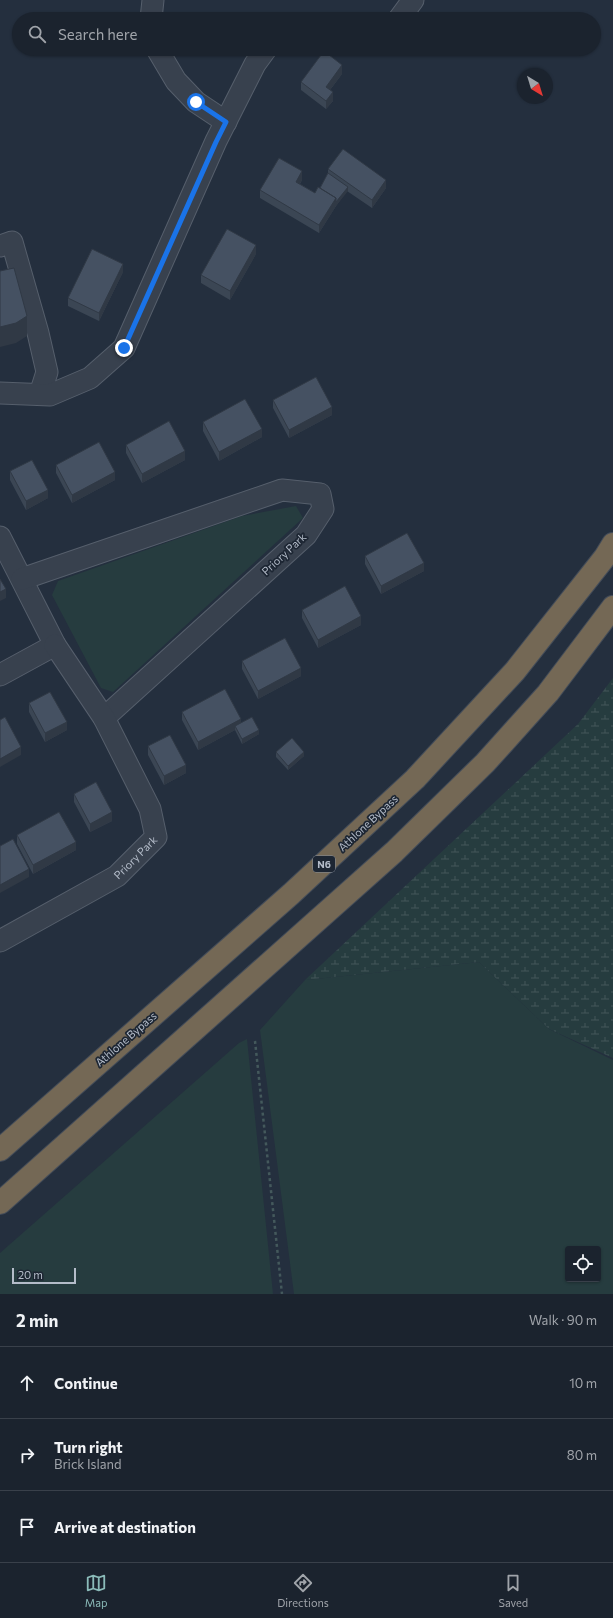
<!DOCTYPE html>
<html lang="en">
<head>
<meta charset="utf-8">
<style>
	:root { --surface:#1b232e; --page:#242b36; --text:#f1f3f6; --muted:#a0a4aa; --line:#39404a; --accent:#8bbbb9 }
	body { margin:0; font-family:Commissioner,sans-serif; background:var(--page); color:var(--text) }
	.controls { position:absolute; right:12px; bottom:12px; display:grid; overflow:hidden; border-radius:4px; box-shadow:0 1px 3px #0004 }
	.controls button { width:36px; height:36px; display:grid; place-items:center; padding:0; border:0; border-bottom:1px solid var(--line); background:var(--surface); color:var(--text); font:20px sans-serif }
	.compass { position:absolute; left:517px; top:68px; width:36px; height:36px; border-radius:50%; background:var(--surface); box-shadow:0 1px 3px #0004; rotate:142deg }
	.scale { position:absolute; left:12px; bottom:10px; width:64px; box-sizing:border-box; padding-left:4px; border:2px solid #b4bcc9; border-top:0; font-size:11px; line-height:14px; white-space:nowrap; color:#b4bcc9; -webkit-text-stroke:3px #1d2633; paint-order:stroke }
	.stop { position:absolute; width:12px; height:12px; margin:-9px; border:3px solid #1a73e8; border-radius:50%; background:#fff }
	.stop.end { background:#1a73e8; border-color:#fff; box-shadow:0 1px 4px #0008 }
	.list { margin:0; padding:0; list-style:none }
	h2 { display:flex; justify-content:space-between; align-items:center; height:52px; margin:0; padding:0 16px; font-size:17px }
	h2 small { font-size:13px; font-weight:400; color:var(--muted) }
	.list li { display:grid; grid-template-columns:26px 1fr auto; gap:12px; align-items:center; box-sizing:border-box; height:72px; padding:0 16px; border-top:1px solid var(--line) }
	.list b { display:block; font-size:15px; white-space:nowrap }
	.list p { margin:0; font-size:13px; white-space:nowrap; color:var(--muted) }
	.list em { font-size:13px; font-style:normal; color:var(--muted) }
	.icon { flex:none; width:22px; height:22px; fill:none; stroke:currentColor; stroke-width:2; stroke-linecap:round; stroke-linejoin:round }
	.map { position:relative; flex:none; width:613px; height:1294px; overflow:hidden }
	.search { position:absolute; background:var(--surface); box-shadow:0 1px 3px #0004; left:12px; right:12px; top:12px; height:44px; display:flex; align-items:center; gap:10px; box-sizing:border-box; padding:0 14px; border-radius:22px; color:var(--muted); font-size:15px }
	.sheet { height:268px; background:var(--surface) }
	nav { display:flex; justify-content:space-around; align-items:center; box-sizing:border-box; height:56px; border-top:1px solid var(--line); background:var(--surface); font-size:11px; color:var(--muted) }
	nav a { display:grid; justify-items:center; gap:2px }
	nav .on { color:var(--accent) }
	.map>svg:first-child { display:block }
	.grass { fill:#263c3f; fill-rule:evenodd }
	.wetland { fill:url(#wetland-marsh) }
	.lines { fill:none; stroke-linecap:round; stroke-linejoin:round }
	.minor-casing { stroke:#565f6c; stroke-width:23 }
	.highway-casing { stroke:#434c59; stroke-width:24 }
	.path { stroke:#44595c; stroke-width:2.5; stroke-dasharray:3 3; stroke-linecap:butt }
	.minor { stroke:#38414e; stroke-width:21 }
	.highway { stroke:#746855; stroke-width:22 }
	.wall { fill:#3b4654 }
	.shaded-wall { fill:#303945 }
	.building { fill:#455162; stroke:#303945 }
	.route { stroke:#1a73e8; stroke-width:5 }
	.labels { text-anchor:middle; stroke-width:3.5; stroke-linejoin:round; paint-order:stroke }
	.shield { fill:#1d2633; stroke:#878f9c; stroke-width:1 }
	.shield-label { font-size:10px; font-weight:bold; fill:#b4bcc9 }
	.street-label { font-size:11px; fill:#b4bcc9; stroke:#1d2633 }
</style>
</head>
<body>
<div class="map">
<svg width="613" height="1294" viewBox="0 0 613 1294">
	<defs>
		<pattern id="wetland-marsh" width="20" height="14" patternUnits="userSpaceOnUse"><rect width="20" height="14" fill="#263c3f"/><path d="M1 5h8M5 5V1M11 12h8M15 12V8" fill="none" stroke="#435659"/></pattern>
	</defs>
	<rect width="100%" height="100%" fill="#242f3e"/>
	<!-- grass -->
	<path class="grass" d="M296,506L303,518L113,692L101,688L52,595L58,581L242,516Z
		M479,962L549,1029L613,1060V1294H294L260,1030L305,980ZM568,1249H598V1279H568Z
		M247,1039L273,1294H0V1253L239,1043Z"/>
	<!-- wetland -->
	<path class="wetland" d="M613,678V1058L549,1029L479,962L305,980L578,724Z"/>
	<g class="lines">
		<!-- minor casing -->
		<g class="minor-casing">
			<g id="minor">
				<path d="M151,19L153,0"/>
				<path d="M399,19L413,0"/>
				<path d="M157,49L176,81L196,102L226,122"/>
				<path d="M0,246L12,242L38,333L47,372L40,394"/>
				<path d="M0,393L50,395L90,378L124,348L216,141L255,64L266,49"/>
				<path d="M0,537L55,645L0,675"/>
				<path d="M22,579L282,490L320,494L323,509L306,535L104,718"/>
				<path id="s1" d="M0,941L117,876L156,837L150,809L104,718L55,645"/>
			</g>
		</g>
		<!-- highway casing -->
		<g class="highway-casing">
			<path id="highway" d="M0,1150L291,894L415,779L515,671L605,557L613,544
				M0,1203L394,852L485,763L548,693L613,607"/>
		</g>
		<!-- path -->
		<path class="path" d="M255,1041L282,1294"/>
		<!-- minor -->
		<use href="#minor" class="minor"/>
		<!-- highway -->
		<use href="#highway" class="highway"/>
	</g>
	<!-- wall -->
	<path class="wall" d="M342,74L330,90L333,101L326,109L301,90V82Z
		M328,169L386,188L372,208L347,191L336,206L319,233L260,198V190L302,180L300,184L315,193L320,188L328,173Z
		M256,254L230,300L201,283V275Z
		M123,272L99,321L68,306V298Z
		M273,400L332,415L289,438L273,408Z
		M203,422L262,437L219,461L203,431Z
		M126,445L185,460L142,483L126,453Z
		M56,465L115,480L72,503L56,473Z
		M10,471L48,498L26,510L10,480Z
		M365,556L424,571L381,594L365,564Z
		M302,610L361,625L318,648L302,618Z
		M242,661L301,676L258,699L242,669Z
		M29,703L67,730L45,742L29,712Z
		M182,712L241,723L259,734L242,744L235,730L198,750L182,720Z
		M148,746L186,773L164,785L148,755Z
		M276,752L304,756L288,770L276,757Z
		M74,794L112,821L90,832L74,802Z
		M17,835L76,850L33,874L17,844Z"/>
	<!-- shaded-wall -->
	<path class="shaded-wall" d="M342,65V74L326,95V87Z
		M333,92V101L326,109V101Z
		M302,171V180L296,190V182Z
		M386,180V188L372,208V200Z
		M348,187V191L336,206L319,233V225L336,198Z
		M256,245V254L230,300V291Z
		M123,264V272L99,321V313Z
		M27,316V336L16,343L0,347V327Z
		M332,407V415L289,438V430Z
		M262,429V437L219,461V452Z
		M185,451V460L142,483V474Z
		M115,472V480L72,503V495Z
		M48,490V498L26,510V501Z
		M424,563V571L381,594V586Z
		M6,589V598L0,601V592Z
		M361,616V625L318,648V640Z
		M301,668V676L258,699V691Z
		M241,719V727L235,726V730L198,750V742Z
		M67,722V730L45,742V733Z
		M259,730V734L242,744V739Z
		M21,747V755L0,767V759Z
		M304,752V756L288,770V766Z
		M186,765V773L164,785V776Z
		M112,812V821L90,832V824Z
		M76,842V850L33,874V865Z
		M29,869V877L0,893V885Z"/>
	<!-- building -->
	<path class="building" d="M324,51L342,65L326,87L333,92L326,101L301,82Z
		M343,149L386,180L372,200L328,169Z
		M279,158L302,171L296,182L315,193L318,187L336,198L319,225L260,190Z
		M328,173L348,187L336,202V198L320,188Z
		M227,229L256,245L230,291L201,275Z
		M92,249L123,264L99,313L68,298Z
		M14,268L27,316L16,323L0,327V271Z
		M316,377L332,407L289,430L273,400Z
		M245,399L262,429L219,452L203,422Z
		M169,421L185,451L142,474L126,445Z
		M99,442L115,472L72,495L56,465Z
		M32,460L48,490L26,501L10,471Z
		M407,533L424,563L381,586L365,556Z
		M0,579L6,589L0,592Z
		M345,586L361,616L318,640L302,610Z
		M285,638L301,668L258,691L242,661Z
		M225,689L241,719L198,742L182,712Z
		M50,692L67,722L45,733L29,703Z
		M5,717L21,747L0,759V720Z
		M252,717L259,730L242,739L235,726Z
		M170,735L186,765L164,776L148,746Z
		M292,738L304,752L288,766L276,752Z
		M96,782L112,812L90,824L74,794Z
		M59,812L76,842L33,865L17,835Z
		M13,839L29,869L0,885V846Z"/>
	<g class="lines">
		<!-- route -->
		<path class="route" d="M124,348L216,142L226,122L196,102"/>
	</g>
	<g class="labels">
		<!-- shield labels -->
		<rect class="shield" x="313" y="856" width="22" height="16" rx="3"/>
		<g class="shield-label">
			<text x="324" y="868">N6</text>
		</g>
		<!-- street labels -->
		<g class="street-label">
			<text transform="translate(284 554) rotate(-43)" y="4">Priory Park</text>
			<text transform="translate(368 823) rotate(-43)" y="4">Athlone Bypass</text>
			<text dy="4" stroke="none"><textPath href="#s1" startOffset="160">Priory Park</textPath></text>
			<text transform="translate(126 1039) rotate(-41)" y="4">Athlone Bypass</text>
		</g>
	</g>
</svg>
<div class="controls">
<button><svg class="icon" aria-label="locate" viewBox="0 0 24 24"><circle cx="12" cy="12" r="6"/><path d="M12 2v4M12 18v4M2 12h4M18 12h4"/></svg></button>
</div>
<svg class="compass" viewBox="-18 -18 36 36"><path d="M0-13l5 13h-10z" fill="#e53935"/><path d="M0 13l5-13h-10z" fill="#a0a4aa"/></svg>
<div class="scale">20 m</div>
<div class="stop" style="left:196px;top:102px"></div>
<div class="stop end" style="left:124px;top:348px"></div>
<div class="search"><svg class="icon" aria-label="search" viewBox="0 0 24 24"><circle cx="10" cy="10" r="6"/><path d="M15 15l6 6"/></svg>Search here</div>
</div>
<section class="sheet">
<h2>2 min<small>Walk · 90 m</small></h2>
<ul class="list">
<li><svg class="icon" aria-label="ahead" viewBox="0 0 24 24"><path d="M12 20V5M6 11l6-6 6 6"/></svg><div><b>Continue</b></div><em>10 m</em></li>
<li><svg class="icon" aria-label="right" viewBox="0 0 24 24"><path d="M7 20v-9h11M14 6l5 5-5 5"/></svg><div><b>Turn right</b><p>Brick Island</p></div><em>80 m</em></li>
<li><svg class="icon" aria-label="arrive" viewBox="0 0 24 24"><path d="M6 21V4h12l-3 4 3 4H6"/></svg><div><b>Arrive at destination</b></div></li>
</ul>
</section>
<nav>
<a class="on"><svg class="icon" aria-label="map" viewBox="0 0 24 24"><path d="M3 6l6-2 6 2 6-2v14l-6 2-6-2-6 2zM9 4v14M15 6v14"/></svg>Map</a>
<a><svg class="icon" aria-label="directions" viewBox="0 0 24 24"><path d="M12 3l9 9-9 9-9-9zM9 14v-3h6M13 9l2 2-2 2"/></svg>Directions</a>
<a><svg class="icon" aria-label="saved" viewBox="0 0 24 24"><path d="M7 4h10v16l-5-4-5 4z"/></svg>Saved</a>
</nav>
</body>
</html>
